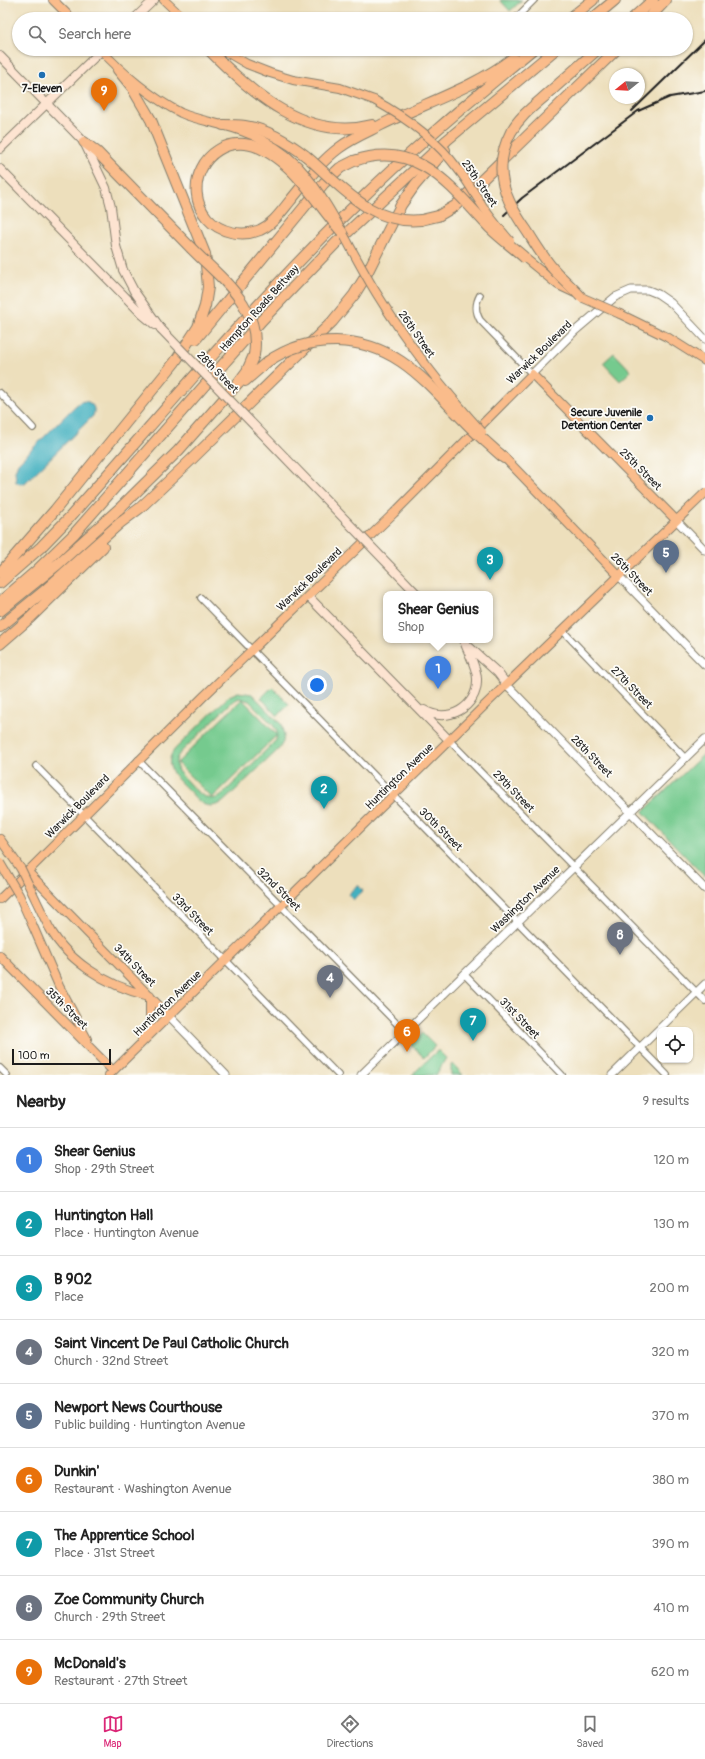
<!DOCTYPE html>
<html lang="en">
<head>
<meta charset="utf-8">
<style>
	:root { --surface:#fff; --page:#f6f6f6; --text:#222; --muted:#767676; --line:#e0e0e0; --accent:#db2777 }
	body { margin:0; font-family:Pangolin,sans-serif; background:var(--page); color:var(--text) }
	.controls { position:absolute; right:12px; bottom:12px; display:grid; overflow:hidden; border-radius:8px; box-shadow:0 1px 3px #0004 }
	.controls button { width:36px; height:36px; display:grid; place-items:center; padding:0; border:0; border-bottom:1px solid var(--line); background:var(--surface); color:var(--text); font:20px sans-serif }
	.compass { position:absolute; left:609px; top:68px; width:36px; height:36px; border-radius:50%; background:var(--surface); box-shadow:0 1px 3px #0004; rotate:252deg }
	.scale { position:absolute; left:12px; bottom:10px; width:99px; box-sizing:border-box; padding-left:4px; border:2px solid #1c1c1c; border-top:0; font-size:11px; line-height:14px; white-space:nowrap; color:#1c1c1c; -webkit-text-stroke:3px #fdfcf7; paint-order:stroke }
	.you { position:absolute; left:317px; top:685px; width:14px; height:14px; margin:-10px; border:3px solid #fff; border-radius:50%; background:#1a73e8; box-shadow:0 0 0 6px #1a73e833 }
	.badge { display:grid; place-items:center; width:26px; height:26px; border-radius:50%; background:var(--accent); color:#fff; font-size:13px; font-weight:700 }
	.pin { position:absolute; translate:-50% -33px; filter:drop-shadow(0 1px 2px #0008) }
	.pin::after { content:''; position:absolute; top:21px; width:14px; height:12px; background:inherit; clip-path:polygon(0 0,100% 0,50% 100%) }
	.popup { position:absolute; left:383px; top:591px; width:110px; height:52px; box-sizing:border-box; display:grid; place-content:center; border-radius:8px; background:var(--surface); filter:drop-shadow(0 1px 3px #0005); font-size:13px; white-space:nowrap; color:var(--muted) }
	.popup b { font-size:15px; color:var(--text) }
	.popup::after { content:''; position:absolute; left:50%; top:100%; margin-left:-8px; border:8px solid transparent; border-top-color:var(--surface) }
	.list { margin:0; padding:0; list-style:none }
	h2 { display:flex; justify-content:space-between; align-items:center; height:52px; margin:0; padding:0 16px; font-size:17px }
	h2 small { font-size:13px; font-weight:400; color:var(--muted) }
	.list li { display:grid; grid-template-columns:26px 1fr auto; gap:12px; align-items:center; box-sizing:border-box; height:64px; padding:0 16px; border-top:1px solid var(--line) }
	.list b { display:block; font-size:15px; white-space:nowrap }
	.list p { margin:0; font-size:13px; white-space:nowrap; color:var(--muted) }
	.list em { font-size:13px; font-style:normal; color:var(--muted) }
	.icon { flex:none; width:22px; height:22px; fill:none; stroke:currentColor; stroke-width:2; stroke-linecap:round; stroke-linejoin:round }
	.map { position:relative; flex:none; width:705px; height:1075px; overflow:hidden }
	.search { position:absolute; background:var(--surface); box-shadow:0 1px 3px #0004; left:12px; right:12px; top:12px; height:44px; display:flex; align-items:center; gap:10px; box-sizing:border-box; padding:0 14px; border-radius:22px; color:var(--muted); font-size:15px }
	.sheet { height:628px; background:var(--surface) }
	nav { display:flex; justify-content:space-around; align-items:center; box-sizing:border-box; height:56px; border-top:1px solid var(--line); background:var(--surface); font-size:11px; color:var(--muted) }
	nav a { display:grid; justify-items:center; gap:2px }
	nav .on { color:var(--accent) }
	.map>svg:first-child { display:block }
	.green { fill:#74ca8e; stroke:#487355; fill-rule:evenodd }
	.water { fill:#43b0c0; stroke:#30666e }
	.lines { fill:none; stroke-linecap:round; stroke-linejoin:round }
	.minor-casing { stroke:#847e6c; stroke-width:8 }
	.tertiary-casing { stroke:#847e6c; stroke-width:9 }
	.secondary-casing { stroke:#847e6c; stroke-width:10 }
	.primary-casing { stroke:#847e6c; stroke-width:10 }
	.motorway-casing { stroke:#847e6c; stroke-width:12 }
	.minor { stroke:#fff; stroke-width:5.5 }
	.tertiary { stroke:#fff; stroke-width:7 }
	.secondary { stroke:#fde4d1; stroke-width:8 }
	.primary { stroke:#fabc8b; stroke-width:8 }
	.motorway { stroke:#fabc8b; stroke-width:10 }
	.rail { stroke:#1c1c1c; stroke-width:2 }
	.secondary-bridge-casing { stroke:#847e6c; stroke-width:10; stroke-linecap:butt }
	.primary-bridge-casing { stroke:#847e6c; stroke-width:10; stroke-linecap:butt }
	.motorway-bridge-casing { stroke:#847e6c; stroke-width:12; stroke-linecap:butt }
	.secondary-bridge { stroke:#fde4d1; stroke-width:8 }
	.primary-bridge { stroke:#fabc8b; stroke-width:8 }
	.motorway-bridge { stroke:#fabc8b; stroke-width:10 }
	.poi-dot { fill:#1f6fb2; stroke:#fdfcf7; stroke-width:1.5 }
	.labels { text-anchor:middle; stroke-width:3.5; stroke-linejoin:round; paint-order:stroke }
	.poi-label { font-size:11px; font-weight:bold; fill:#1c1c1c; stroke:#fdfcf7 }
	.street-label { font-size:11px; fill:#1c1c1c; stroke:#fdfcf7 }
</style>
</head>
<body>
<div class="map">
<svg width="705" height="1075" viewBox="0 0 705 1075">
	<rect width="100%" height="100%" fill="#fdfcf7"/>
	<filter id="ink" filterUnits="userSpaceOnUse"><feTurbulence type="fractalNoise" baseFrequency=".025" numOctaves="2"/><feDisplacementMap in="SourceGraphic" scale="8" xChannelSelector="R" yChannelSelector="G"/><feConvolveMatrix kernelMatrix="1 2 1 2 8 2 1 2 1" color-interpolation-filters="sRGB"/></filter>
	<filter id="wash" filterUnits="userSpaceOnUse"><feTurbulence type="fractalNoise" baseFrequency=".012" numOctaves="4" result="noise"/><feDisplacementMap in="SourceGraphic" scale="16" xChannelSelector="R" yChannelSelector="G"/><feGaussianBlur stdDeviation="0.9" result="paint"/><feColorMatrix in="noise" values="0 0 0 0 0 0 0 0 0 0 0 0 0 0 0 0 0 1.4 0 .05"/><feComposite in="paint" operator="in"/></filter>
	<g filter="url(#wash)">
		<rect width="100%" height="100%" fill="#eddfbc"/>
		<!-- green -->
		<path class="green" d="M500,0H522L510,11Z
			M614,353L631,371L620,381L603,363Z
			M272,687L289,704L278,716L261,698Z
			M238,692L252,694L281,724L284,735L283,742L279,749L223,802C218,805 212,807 205,805C198,802 194,796 189,791C177,779 161,766 175,749L229,696ZM239,698L249,701L273,725L277,732L276,740L222,795C206,808 188,782 178,771C175,764 175,759 180,753L232,702Z
			M242,699L277,735L212,798L177,763Z
			M705,753V877L643,812Z
			M422,1033L435,1046L424,1058L411,1044Z
			M437,1051H439L446,1058L436,1075H412Z
			M453,1064L463,1075H451V1065Z"/>
		<!-- water -->
		<path class="water" d="M85,401C93,403 96,408 93,416L25,483L20,484L16,482L15,471L18,463L74,407L80,402Z
			M358,885L363,891L353,900L348,894Z"/>
	</g>
	<g filter="url(#ink)">
		<g class="lines">
			<!-- minor casing -->
			<g class="minor-casing">
				<path id="minor" d="M515,19L534,0
					M480,295C475,304 475,311 480,320L532,374
					M0,393L33,428
					M201,598L667,1075
					M563,631L685,758
					M450,741L705,1001
					M138,760L405,1032
					M36,766L338,1075
					M464,974L562,1075
					M0,1068L7,1075"/>
			</g>
			<!-- tertiary casing -->
			<g class="tertiary-casing">
				<path id="tertiary" d="M532,374L575,331L615,297L631,290H648L658,294L671,303L705,339
					M676,520L705,550
					M619,576L705,665
					M507,685L705,889
					M169,1016L226,1075
					M361,1075L705,739
					M612,1075L705,984"/>
			</g>
			<!-- secondary casing -->
			<g class="secondary-casing">
				<path id="secondary" d="M134,19L154,0
					M0,56L84,142L106,188L111,207L116,246L123,270L134,291L161,329
					M0,149L103,49
					M0,169L143,315L155,325
					M308,596L450,741
					M467,645L498,673L507,685
					M424,710C447,724 478,708 477,679C477,667 468,653 464,641"/>
			</g>
			<!-- primary casing -->
			<g class="primary-casing">
				<path id="primary" d="M53,0L72,19
					M164,0L184,19
					M100,49C121,72 153,99 181,113C194,119 208,121 222,125C249,132 277,145 297,165
					M221,49L247,64L270,73L293,80L340,88L374,100
					M117,70L134,91
					M525,258L558,285L575,293
					M620,314L667,337L705,361
					M500,453L619,576
					M0,839L21,869
					M27,871L169,1016
					M0,899L203,697L394,513L532,374L676,520
					M45,919C63,960 107,986 149,996
					M32,924L59,986L87,1039
					M0,956L113,1071
					M142,1040L150,1023V996
					M109,1075L484,706L705,493"/>
			</g>
			<!-- motorway casing -->
			<g class="motorway-casing">
				<path id="motorway" d="M180,16L182,19
					M569,19L593,0
					M592,19L615,0
					M632,19L653,0
					M648,19L666,0
					M208,49C252,93 306,142 372,125
					M553,89L598,49
					M223,125C230,125 238,125 245,126C267,129 289,143 306,156
					M84,142L97,152L191,248
					M291,170C279,159 261,145 244,144C205,141 182,188 207,218C220,233 242,237 260,230C273,224 281,212 290,201C305,183 320,162 339,148C352,138 367,132 381,125C425,103 474,88 513,58
					M421,220L438,216L455,206L617,49
					M196,339L324,183L340,168L354,161
					M245,381L267,362
					M485,441L504,458
					M0,573L55,510L175,362L198,327L205,306L208,287L205,254L151,120L134,91
					M0,583L41,547L70,517C162,414 250,308 349,211C407,153 470,101 533,49
					M0,602L36,571L74,534L262,320L336,243L447,140L556,49
					M0,611L58,564L120,508L178,451L238,383L247,371L254,355
					M0,627L43,592L120,523L140,508L192,459L332,322L354,295L364,279L401,205L415,185L445,150
					M0,644L30,618L103,547"/>
			</g>
			<!-- minor -->
			<use href="#minor" class="minor"/>
			<!-- tertiary -->
			<use href="#tertiary" class="tertiary"/>
			<!-- secondary -->
			<use href="#secondary" class="secondary"/>
			<!-- primary -->
			<use href="#primary" class="primary"/>
			<!-- motorway -->
			<use href="#motorway" class="motorway"/>
			<!-- rail -->
			<path class="rail" d="M632,111L705,40
				M504,215L522,198L638,111L670,97L705,91"/>
			<!-- secondary-bridge casing -->
			<g class="secondary-bridge-casing">
				<path id="secondary-bridge" d="M161,329L417,594"/>
			</g>
			<!-- primary-bridge casing -->
			<g class="primary-bridge-casing">
				<path id="primary-bridge" d="M374,100C407,118 436,139 458,169C467,180 474,193 482,205C490,218 500,229 510,241
					M297,165C331,202 350,251 377,294C407,343 443,389 482,432
					M581,297L620,314
					M0,863L19,895L32,924
					M21,869L45,919"/>
			</g>
			<!-- motorway-bridge casing -->
			<g class="motorway-bridge-casing">
				<path id="motorway-bridge" d="M553,89C538,103 521,114 511,132C491,170 505,200 527,231C536,245 545,261 557,273C565,281 573,288 581,297
					M306,156C341,186 371,225 421,220
					M354,161C418,139 451,187 490,228C501,239 514,248 525,258
					M291,170C310,189 324,212 342,232
					M191,248C221,279 262,306 254,355
					M267,362C287,348 311,341 336,341C407,342 437,399 485,441"/>
			</g>
			<!-- secondary-bridge -->
			<use href="#secondary-bridge" class="secondary-bridge"/>
			<!-- primary-bridge -->
			<use href="#primary-bridge" class="primary-bridge"/>
			<!-- motorway-bridge -->
			<use href="#motorway-bridge" class="motorway-bridge"/>
		</g>
	</g>
	<!-- markers -->
	<g class="poi-dot">
		<circle cx="42" cy="75" r="4"/>
		<circle cx="650" cy="418" r="4"/>
	</g>
	<g class="labels">
		<!-- poi labels -->
		<g class="poi-label">
			<text x="42" y="92">7-Eleven</text>
			<text x="642" y="416" text-anchor="end">Secure Juvenile<tspan x="642" dy="13">Detention Center</tspan></text>
		</g>
		<!-- street labels -->
		<g class="street-label">
			<text transform="translate(480 183) rotate(56)" y="4">25th Street</text>
			<text transform="translate(259 308) rotate(-48)" y="4">Hampton Roads Beltway</text>
			<text transform="translate(417 334) rotate(55)" y="4">26th Street</text>
			<text transform="translate(539 352) rotate(-44)" y="4">Warwick Boulevard</text>
			<text transform="translate(218 372) rotate(46)" y="4">28th Street</text>
			<text transform="translate(641 469) rotate(45)" y="4">25th Street</text>
			<text transform="translate(632 574) rotate(46)" y="4">26th Street</text>
			<text transform="translate(309 579) rotate(-44)" y="4">Warwick Boulevard</text>
			<text transform="translate(632 687) rotate(46)" y="4">27th Street</text>
			<text transform="translate(592 756) rotate(46)" y="4">28th Street</text>
			<text transform="translate(399 776) rotate(-44)" y="4">Huntington Avenue</text>
			<text transform="translate(514 791) rotate(46)" y="4">29th Street</text>
			<text transform="translate(77 806) rotate(-45)" y="4">Warwick Boulevard</text>
			<text transform="translate(441 829) rotate(45)" y="4">30th Street</text>
			<text transform="translate(279 889) rotate(45)" y="4">32nd Street</text>
			<text transform="translate(525 899) rotate(-44)" y="4">Washington Avenue</text>
			<text transform="translate(193 914) rotate(46)" y="4">33rd Street</text>
			<text transform="translate(135 965) rotate(46)" y="4">34th Street</text>
			<text transform="translate(167 1003) rotate(-44)" y="4">Huntington Avenue</text>
			<text transform="translate(67 1008) rotate(45)" y="4">35th Street</text>
			<text transform="translate(520 1018) rotate(46)" y="4">31st Street</text>
		</g>
	</g>
</svg>
<div class="controls">
<button><svg class="icon" aria-label="locate" viewBox="0 0 24 24"><circle cx="12" cy="12" r="6"/><path d="M12 2v4M12 18v4M2 12h4M18 12h4"/></svg></button>
</div>
<svg class="compass" viewBox="-18 -18 36 36"><path d="M0-13l5 13h-10z" fill="#e53935"/><path d="M0 13l5-13h-10z" fill="#767676"/></svg>
<div class="scale">100 m</div>
<div class="you"></div>
<div class="pin badge" style="left:438px;top:689px;background:#3f7fe0">1</div>
<div class="popup"><b>Shear Genius</b>Shop</div>
<div class="pin badge" style="left:324px;top:809px;background:#0f9aa8">2</div>
<div class="pin badge" style="left:490px;top:580px;background:#0f9aa8">3</div>
<div class="pin badge" style="left:330px;top:998px;background:#6b7280">4</div>
<div class="pin badge" style="left:666px;top:573px;background:#5c6f8a">5</div>
<div class="pin badge" style="left:407px;top:1052px;background:#e8710a">6</div>
<div class="pin badge" style="left:473px;top:1041px;background:#0f9aa8">7</div>
<div class="pin badge" style="left:620px;top:955px;background:#6b7280">8</div>
<div class="pin badge" style="left:104px;top:111px;background:#e8710a">9</div>
<div class="search"><svg class="icon" aria-label="search" viewBox="0 0 24 24"><circle cx="10" cy="10" r="6"/><path d="M15 15l6 6"/></svg>Search here</div>
</div>
<section class="sheet">
<h2>Nearby<small>9 results</small></h2>
<ul class="list">
<li><span class="badge" style="background:#3f7fe0">1</span><div><b>Shear Genius</b><p>Shop · 29th Street</p></div><em>120 m</em></li>
<li><span class="badge" style="background:#0f9aa8">2</span><div><b>Huntington Hall</b><p>Place · Huntington Avenue</p></div><em>130 m</em></li>
<li><span class="badge" style="background:#0f9aa8">3</span><div><b>B 902</b><p>Place</p></div><em>200 m</em></li>
<li><span class="badge" style="background:#6b7280">4</span><div><b>Saint Vincent De Paul Catholic Church</b><p>Church · 32nd Street</p></div><em>320 m</em></li>
<li><span class="badge" style="background:#5c6f8a">5</span><div><b>Newport News Courthouse</b><p>Public building · Huntington Avenue</p></div><em>370 m</em></li>
<li><span class="badge" style="background:#e8710a">6</span><div><b>Dunkin'</b><p>Restaurant · Washington Avenue</p></div><em>380 m</em></li>
<li><span class="badge" style="background:#0f9aa8">7</span><div><b>The Apprentice School</b><p>Place · 31st Street</p></div><em>390 m</em></li>
<li><span class="badge" style="background:#6b7280">8</span><div><b>Zoe Community Church</b><p>Church · 29th Street</p></div><em>410 m</em></li>
<li><span class="badge" style="background:#e8710a">9</span><div><b>McDonald's</b><p>Restaurant · 27th Street</p></div><em>620 m</em></li>
</ul>
</section>
<nav>
<a class="on"><svg class="icon" aria-label="map" viewBox="0 0 24 24"><path d="M3 6l6-2 6 2 6-2v14l-6 2-6-2-6 2zM9 4v14M15 6v14"/></svg>Map</a>
<a><svg class="icon" aria-label="directions" viewBox="0 0 24 24"><path d="M12 3l9 9-9 9-9-9zM9 14v-3h6M13 9l2 2-2 2"/></svg>Directions</a>
<a><svg class="icon" aria-label="saved" viewBox="0 0 24 24"><path d="M7 4h10v16l-5-4-5 4z"/></svg>Saved</a>
</nav>
</body>
</html>
